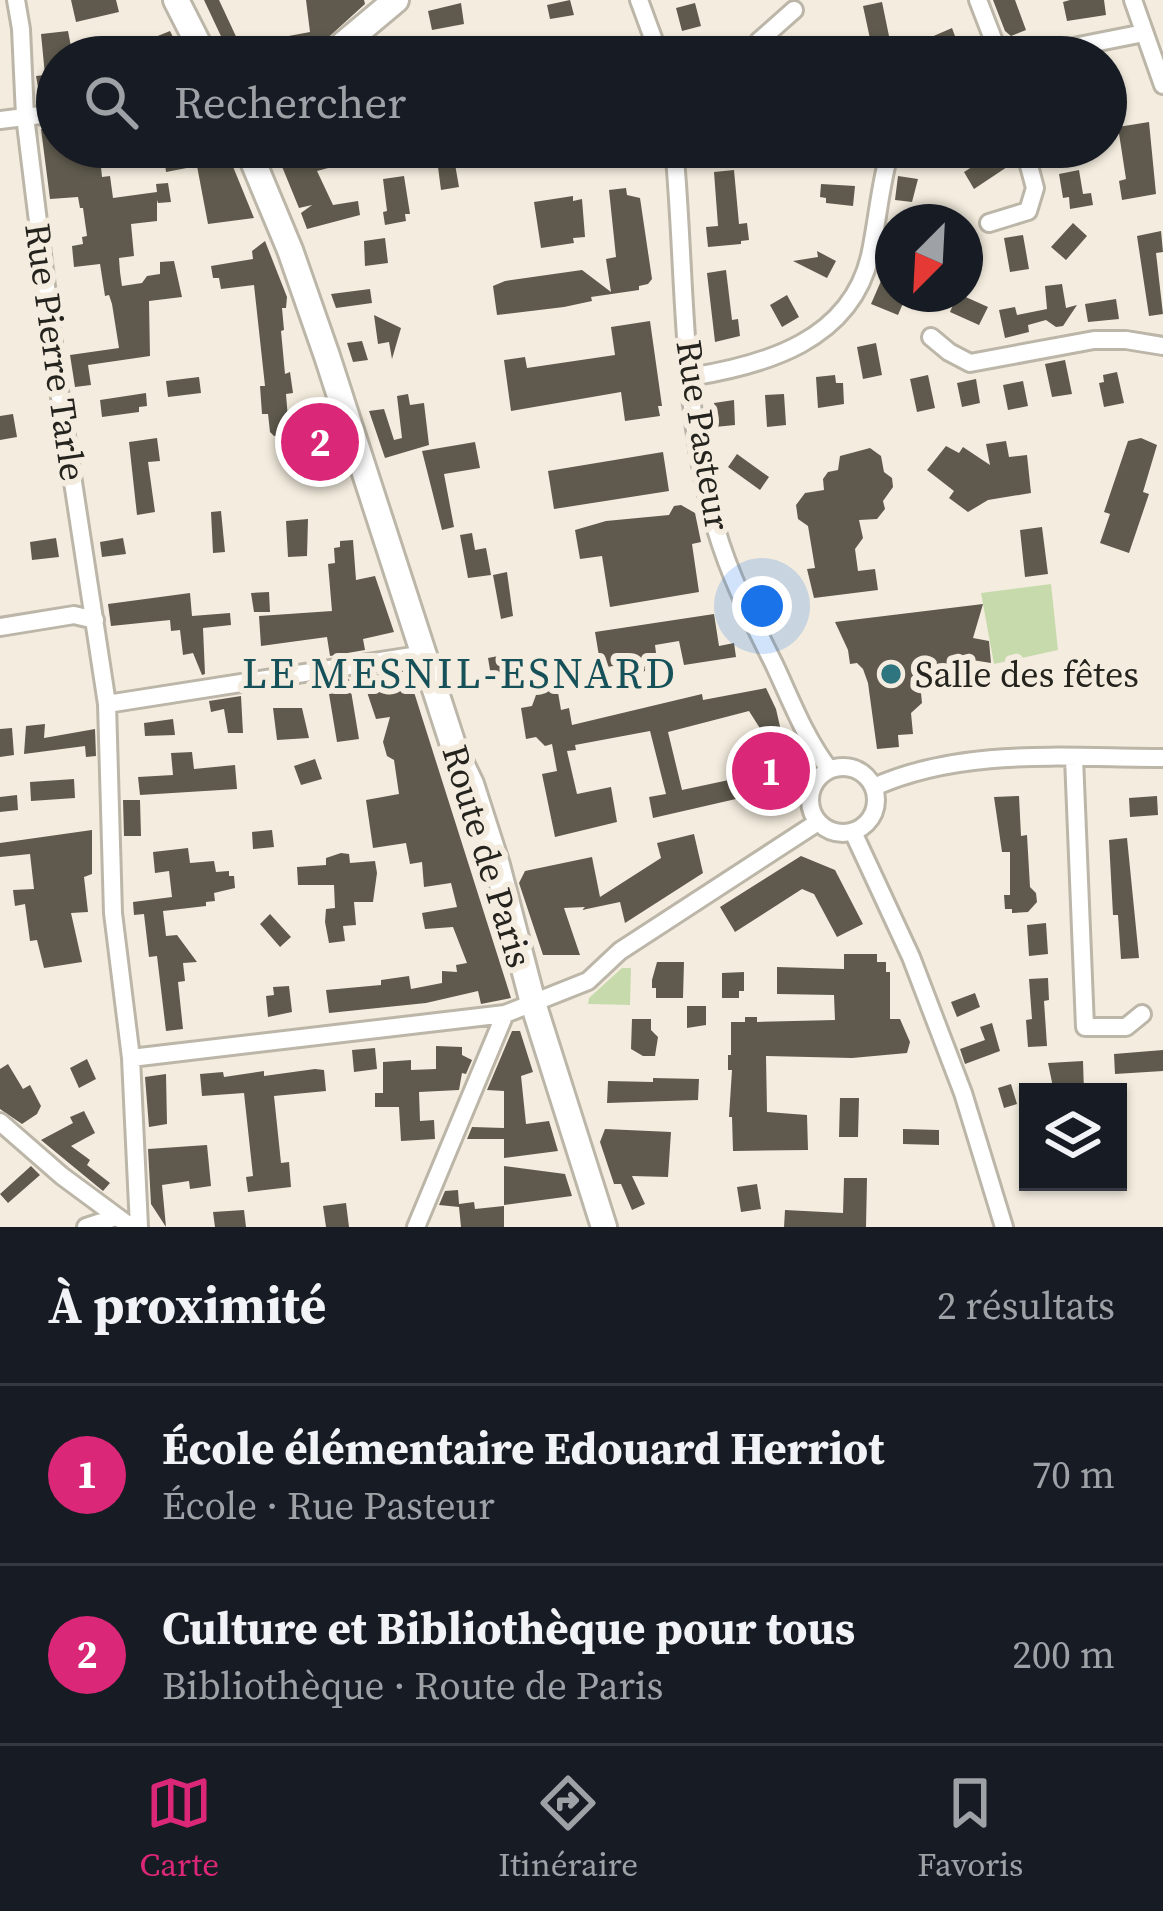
<!DOCTYPE html>
<html lang="fr">
<head>
<meta charset="utf-8">
<style>
	:root { --surface:#171b24; --page:#242831; --text:#f1f3f6; --muted:#9ea1a6; --line:#363941; --accent:#db2777 }
	body { margin:0; font-family:"Source Serif 4",serif; background:var(--page); color:var(--text) }
	.controls { position:absolute; right:36px; bottom:36px; display:grid; overflow:hidden; border-radius:0px; box-shadow:0 3px 9px #0004 }
	.controls button { width:108px; height:108px; display:grid; place-items:center; padding:0; border:0; border-bottom:3px solid var(--line); background:var(--surface); color:var(--text); font:60px sans-serif }
	.compass { position:absolute; left:875px; top:204px; width:108px; height:108px; border-radius:50%; background:var(--surface); box-shadow:0 3px 9px #0004; rotate:204deg }
	.you { position:absolute; left:762px; top:606px; width:42px; height:42px; margin:-30px; border:9px solid #fff; border-radius:50%; background:#1a73e8; box-shadow:0 0 0 18px #1a73e833 }
	.badge { display:grid; place-items:center; width:78px; height:78px; border-radius:50%; background:var(--accent); color:#fff; font-size:39px; font-weight:700 }
	.pin { position:absolute; translate:-50% -50%; border:6px solid #fff; box-shadow:0 3px 12px #0006 }
	.list { margin:0; padding:0; list-style:none }
	h2 { display:flex; justify-content:space-between; align-items:center; height:156px; margin:0; padding:0 48px; font-size:51px }
	h2 small { font-size:39px; font-weight:400; color:var(--muted) }
	.list li { display:grid; grid-template-columns:78px 1fr auto; gap:36px; align-items:center; box-sizing:border-box; height:180px; padding:0 48px; border-top:3px solid var(--line) }
	.list b { display:block; font-size:45px; white-space:nowrap }
	.list p { margin:0; font-size:39px; white-space:nowrap; color:var(--muted) }
	.list em { font-size:39px; font-style:normal; color:var(--muted) }
	.icon { flex:none; width:66px; height:66px; fill:none; stroke:currentColor; stroke-width:2; stroke-linecap:round; stroke-linejoin:round }
	.map { position:relative; flex:none; width:1163px; height:1227px; overflow:hidden }
	.search { position:absolute; background:var(--surface); box-shadow:0 3px 9px #0004; left:36px; right:36px; top:36px; height:132px; display:flex; align-items:center; gap:30px; box-sizing:border-box; padding:0 42px; border-radius:66px; color:var(--muted); font-size:45px }
	.sheet { height:516px; background:var(--surface) }
	nav { display:flex; justify-content:space-around; align-items:center; box-sizing:border-box; height:168px; border-top:3px solid var(--line); background:var(--surface); font-size:33px; color:var(--muted) }
	nav a { display:grid; justify-items:center; gap:6px }
	nav .on { color:var(--accent) }
	.map>svg:first-child { display:block }
	.green { fill:#c7daac }
	.building { fill:#5f5a4d; fill-rule:evenodd }
	.lines { fill:none; stroke-linecap:round; stroke-linejoin:round }
	.street-casing { stroke:#bcb6a8; stroke-width:22 }
	.secondary-casing { stroke:#bcb6a8; stroke-width:30 }
	.primary-casing { stroke:#bcb6a8; stroke-width:30 }
	.street { stroke:#fff; stroke-width:16 }
	.secondary { stroke:#fff; stroke-width:24 }
	.primary { stroke:#fff; stroke-width:24 }
	.poi-dot { fill:#2e7580; stroke:#f4eddf; stroke-width:4.5 }
	.labels { text-anchor:middle; stroke-width:12; stroke-linejoin:round; paint-order:stroke }
	.street-label { font-size:36px; fill:#25231e; stroke:#f4eddf }
	.poi-label { font-size:36px; fill:#25231e; stroke:#f4eddf; text-anchor:start }
	.quarter-label { font-size:42px; letter-spacing:3px; fill:#16515a; stroke:#f4eddf }
</style>
</head>
<body>
<div class="map">
<svg width="1163" height="1227" viewBox="0 0 1163 1227">
	<rect width="100%" height="100%" fill="#f4eddf"/>
	<!-- green -->
	<path class="green" d="M1051,584L1058,650L994,664L981,593Z
		M622,968H631L630,1005L588,1004L589,998Z"/>
	<!-- building -->
	<path class="building" d="M71,0H116L119,12L76,22Z
		M204,0H219L240,45L310,32L306,0H364L365,4L310,54L221,57L220,50L227,49Z
		M570,0L574,15L550,19L547,5Z
		M993,0H1015L1026,30L1011,36L1005,31Z
		M1070,0H1104L1106,15L1067,21L1063,2Z
		M882,2L889,36L872,48L863,6Z
		M461,3L464,24L432,30L428,11Z
		M695,3L701,26L682,31L676,8Z
		M952,28L959,47L936,57L929,38Z
		M68,31L73,57H57V83L38,87L36,76L45,75L41,34Z
		M170,31L183,57H141L138,44Z
		M815,36L836,57H810L802,49Z
		M1149,122L1156,194L1122,200L1119,181L1126,179L1118,127Z
		M57,127V147H99L102,177L110,176L113,198L157,192L156,184L168,183L171,202L158,203L157,200V221L131,224L134,256L119,258L120,272L122,286L142,283L147,276L160,274V262L174,261L182,297L149,301L150,356L88,365L91,385L75,387L70,355L119,348L112,304L109,295L105,296L100,264L74,267L72,246L83,244L82,237L87,236L83,208H80L78,197L50,199L41,129Z
		M163,147H225L254,218L208,224L197,166L166,172Z
		M274,147H302L305,155L328,147H352L354,161L317,171L333,205L358,201L360,215L307,229L301,213L312,205L299,208Z
		M1047,147H1066L1068,160L1050,164Z
		M997,151L1007,167L974,189L964,172Z
		M455,164L459,187L441,190L438,167Z
		M734,170L739,224L747,223L749,240L741,241V244L708,247L706,227L718,226L714,172Z
		M1079,170L1083,194L1091,193L1093,205L1070,209L1069,197L1063,198L1059,174Z
		M404,176L410,214H405L406,221L385,225L383,212L387,211L383,179Z
		M898,176L918,179L912,202L895,200Z
		M821,184L855,186L853,206L826,203V198L820,197Z
		M626,188L627,195L640,198L652,279L648,284L639,286V290L591,297L592,301L564,307L497,315L493,286L505,281L582,270L611,292L606,259L616,257L609,190Z
		M573,196V201L582,199L585,237L573,238L574,243L541,248L534,202Z
		M1073,223L1087,236L1066,260L1051,247Z
		M1161,231L1163,252L1156,253L1163,314L1149,316L1137,236Z
		M1023,235L1029,269L1010,272L1004,238Z
		M385,238L388,263L365,266L364,241Z
		M265,241L287,297L286,308H282L284,330L281,331L285,374L290,372L293,393L286,394L289,431L324,420L332,447L327,449L331,466L286,470L285,435L274,436L270,432L268,414H262L260,386H265L254,285L221,289L219,278H213L211,266L253,259L252,251Z
		M817,251L836,261L827,278L793,261L818,257Z
		M726,270L732,320L738,319L740,336L715,342L707,273Z
		M881,281L893,287V294H907L898,315L871,304Z
		M1062,284L1066,308L1077,305L1063,326L1056,327L1046,320L1028,325L1029,332L1005,338L999,310L1015,307L1017,315L1047,309L1045,286Z
		M370,289L372,303L336,308L331,294Z
		M930,294H959L988,307L979,325L950,312L953,305Z
		M787,295L799,317L782,327L770,305Z
		M1116,299L1119,319L1088,322L1085,304Z
		M374,315L401,328L392,359L389,342L378,344Z
		M650,321L662,406H658L660,416L625,421L621,392L511,411L504,360L525,357L527,368L615,355L611,327Z
		M362,341L368,360L353,362L347,343Z
		M876,343L882,375L863,379L857,347Z
		M1065,360L1072,394L1052,397L1045,364Z
		M1117,372L1124,403L1104,407L1099,383L1104,382L1103,375Z
		M835,375L836,383H843L844,404L818,408L816,377Z
		M928,375L935,408L917,412L910,379Z
		M199,377L201,393L168,397L166,381Z
		M976,379L980,403L962,407L957,383Z
		M1023,381L1028,406L1008,410L1003,385Z
		M146,393L147,406L139,407V412L102,417L100,400Z
		M408,394L410,405L424,403L429,445L385,458L369,411L384,409L394,440L402,438L397,396Z
		M784,394L786,425L767,427L765,395Z
		M734,400L735,425L715,427L714,403Z
		M13,414L17,437L0,440V416Z
		M157,438L160,461L148,462L155,512L137,515L129,442Z
		M1141,438L1157,445L1143,492L1149,494L1129,553L1100,543L1110,514L1104,512L1128,441Z
		M1006,441L1009,457L1027,455L1031,493L988,500L968,512L949,498L954,491L927,470L946,446L959,453L963,447L990,465L986,444Z
		M475,442L480,468L444,474L454,527L442,530L422,451Z
		M870,448L881,456L884,472L892,478L893,487L883,501L885,509L877,519L859,520L863,538L855,549L858,571L875,569L878,590L814,598L807,569L815,568L808,526L798,519L796,505L805,493L824,490L823,479L828,472L838,470L840,456Z
		M663,452L669,491L554,509L548,471Z
		M737,454L769,477L760,490L728,467Z
		M681,505L695,513L701,542L692,544L699,592L610,607L602,556L580,559L575,530L606,521L669,515L674,506Z
		M221,511L225,552L213,553L211,512Z
		M308,519L307,556L288,557L286,521Z
		M1042,527L1048,574L1025,577L1020,530Z
		M472,533L475,550L486,548L491,575L468,578L460,535Z
		M56,538L59,557L32,560L30,542Z
		M123,538L126,554L102,557L100,542Z
		M353,540L356,580L375,576L394,632L363,639L365,650L330,656L327,637L261,646L259,616L332,611L328,564L335,563L334,548L340,547V541Z
		M507,572L513,616L501,619L493,575Z
		M269,592L270,612H254L251,593Z
		M190,593L192,616L230,613L231,625L203,628L205,674L202,675L193,653L183,655L180,630L171,631L170,620L111,626L108,604Z
		M983,604L973,638L989,641L991,663L966,659L964,677L919,673L922,703L911,713L913,734L898,735L899,747L877,749L868,683L863,669L857,663L850,664L848,650L835,622Z
		M714,614L719,646L734,643L736,657L684,665L679,641L655,645L658,669L627,674L625,664L601,668L595,632Z
		M514,653L517,672L491,676L488,658Z
		M407,670L511,998L481,1004L478,991L426,1003L329,1013L326,990L381,985V980L409,976L411,989L442,983V971L457,972L456,965L467,963L453,927L425,929L422,913L457,907L451,883L424,887L422,862L410,864L406,843L373,848L366,800L399,794L394,760L387,756L383,742L390,717L376,719L362,677Z
		M555,675L561,710L569,708L572,725L702,694L703,700L766,688L776,709L787,757L782,758L786,772L772,774L775,788L762,793L653,818L649,797L666,794L650,731L575,745L576,750L567,751L577,794L611,787L617,822L555,837L542,774L557,771L552,744L545,746L536,737L526,739L521,708L532,706L536,695L543,694L542,677ZM749,711L761,730L764,762L757,774L682,790L668,732Z
		M349,679L359,739L337,742L327,682Z
		M241,696L243,733H228L224,709L211,712L209,701Z
		M273,708H302L309,738L277,740Z
		M173,719L175,735L145,736L144,723Z
		M45,724L44,738L95,729L96,756L86,757L85,746L24,754L26,726Z
		M12,728L14,755L0,757V729Z
		M192,752L194,769L235,765L237,789L140,795L138,777L173,775L171,753Z
		M315,759L322,779L301,785L294,766Z
		M74,779L75,798L31,801L30,782Z
		M17,795L18,810L0,812V797Z
		M1019,796L1021,836L1027,835L1030,887L1036,893L1037,902L1028,912L1012,913V909H1005L1004,895H1010V852H1002L994,797Z
		M1157,796L1158,815L1130,817L1129,798Z
		M123,800H140L141,836H124Z
		M92,830V874L84,877L88,912L71,913L82,962L44,968L37,940L30,941L25,904L15,906L13,890L34,889L30,854L0,857V843Z
		M272,830L274,847L253,849L252,832Z
		M694,834L703,873L625,923L620,902L582,910L585,907L564,908L580,955H543L519,883L525,871L592,857L600,897L661,858L657,843Z
		M1127,838L1139,958L1121,959L1118,915H1113L1109,840Z
		M188,848L190,863L214,861L216,872L229,871V876H234L235,888L214,893L215,901L206,902V906L163,911L166,936L177,935L197,962L183,963L185,981L178,982L183,1029L166,1031L157,956L149,957L144,914L134,915L133,902L172,897L169,871L155,873L153,852Z
		M341,853L349,854L350,863L375,861L377,873L373,902H354L356,925L343,926L345,941L329,943L325,922L326,909L335,908L334,885H298L297,867L326,865V858Z
		M801,856L835,870L863,924L837,937L814,894L802,889L735,932L720,907Z
		M270,914L291,937L280,947L260,924Z
		M1046,923L1048,954L1029,956L1027,925Z
		M844,954H877V962H886V972H890V1019H900L910,1042L907,1053L852,1058L766,1056L767,1112L807,1115L808,1150L733,1151L732,1117H729L732,1070H728V1055H731V1022H745V1017H757V1022L835,1020L834,995L777,994V967L844,969Z
		M657,962H684L683,998H656V988H652V980Z
		M744,972V991H739V998H722V973Z
		M1048,978L1049,1000L1044,1001L1047,1046L1028,1047L1026,1020L1032,1019L1029,979Z
		M289,986L292,1012L268,1017L266,996L274,995L273,987Z
		M975,993L980,1007L957,1017L951,1002Z
		M687,1006H706V1025L687,1028Z
		M632,1019H651V1030L658,1037L655,1056H643L631,1049Z
		M992,1023L1000,1051L965,1064L960,1049L985,1040L980,1027Z
		M512,1031H520L533,1072L521,1076L526,1124L549,1121L558,1151L504,1158V1139H467L472,1127L504,1128V1091L487,1090Z
		M436,1046L462,1047V1055L472,1060L466,1074L462,1073L459,1090L419,1092L420,1121L434,1120L435,1139L401,1141L399,1107H375V1093H383V1062L411,1060V1070L436,1069Z
		M375,1048L377,1069L354,1072L352,1050Z
		M1163,1050V1071L1115,1074L1114,1054Z
		M87,1059L96,1079L79,1088L70,1068Z
		M1083,1061L1084,1092H1054L1048,1063Z
		M8,1064L23,1089L30,1085L41,1106L37,1114L22,1124L0,1109V1069Z
		M315,1069L324,1070L326,1091L274,1096L281,1163L289,1162L291,1187L248,1192L246,1177L253,1176L244,1093L202,1096L200,1074L223,1072L224,1077L264,1071V1076Z
		M166,1074L167,1124L149,1127L145,1077Z
		M653,1078L699,1079L698,1100L607,1103L608,1081L653,1082Z
		M1011,1084L1017,1104L1004,1108L998,1088Z
		M840,1098H859L858,1137H839Z
		M84,1111L95,1133L71,1146L90,1160L87,1165L110,1183L103,1191L41,1140L73,1123L70,1117Z
		M605,1129L671,1132L668,1177L632,1176L645,1204L632,1210L621,1184H614L600,1142Z
		M903,1129L939,1130V1145L903,1144Z
		M207,1145L211,1186L190,1189L189,1181L162,1185L166,1227L151,1204L148,1149Z
		M31,1166L40,1175L8,1203L0,1194Z
		M504,1166L565,1174L572,1196L504,1205Z
		M844,1178H867L866,1227H784L785,1210L843,1213Z
		M757,1184L761,1209L741,1212L737,1187Z
		M458,1190L459,1204L474,1202L475,1209L504,1206V1227H461L459,1207L439,1205L445,1191Z
		M346,1203L349,1227H326L323,1206Z
		M244,1210L246,1227H215L213,1212Z"/>
	<g class="lines">
		<!-- street casing -->
		<g class="street-casing">
			<path id="street" d="M16,0L21,29L25,116L58,384L107,704L113,913L131,1058L139,1227
				M639,0L660,57
				M978,0L1000,57
				M1133,0L1163,85
				M775,57L759,41L794,10
				M1023,57L1144,33
				M0,120L57,113
				M674,147C686,273 680,407 716,529C730,577 752,620 774,664C791,700 805,738 829,769
				M863,147L886,163
				M989,223L1028,211L1035,188L1024,147
				M931,337L949,352L970,363L1094,340H1126L1163,346
				M690,377C765,365 850,341 870,256C878,219 880,183 891,147
				M0,627L74,615L95,620
				M107,704L425,654
				M1074,758L1085,1027H1126L1142,1014
				M810 800a33 33 0 1 1 66 0a33 33 0 1 1-66 0Z
				M874,787C963,747 1067,758 1163,758
				M853,832L911,957L963,1093L1004,1227
				M131,1058L505,1014L588,981L620,951L818,822
				M0,1122L62,1176L131,1227
				M86,1227L116,1217
				M416,1227L505,1014"/>
		</g>
		<!-- secondary casing -->
		<g class="secondary-casing">
			<path id="secondary" d="M328,57L396,0"/>
		</g>
		<!-- primary casing -->
		<g class="primary-casing">
			<path id="primary" d="M176,0L205,57
				M247,147L290,250L327,356L455,751L471,784L497,865L533,1003L604,1227"/>
		</g>
		<!-- street -->
		<use href="#street" class="street"/>
		<!-- secondary -->
		<use href="#secondary" class="secondary"/>
		<!-- primary -->
		<use href="#primary" class="primary"/>
	</g>
	<!-- markers -->
	<circle class="poi-dot" cx="891" cy="674" r="12"/>
	<g class="labels">
		<!-- street labels -->
		<g class="street-label">
			<text transform="translate(56 352) rotate(82)" y="13">Rue Pierre Tarle</text>
			<text transform="translate(704 435) rotate(81)" y="13">Rue Pasteur</text>
			<text transform="translate(488 856) rotate(73)" y="13">Route de Paris</text>
		</g>
		<!-- poi labels -->
		<g class="poi-label">
			<text x="915" y="687">Salle des fêtes</text>
		</g>
		<!-- quarter labels -->
		<g class="quarter-label">
			<text x="460" y="688">LE MESNIL-ESNARD</text>
		</g>
	</g>
</svg>
<div class="controls">
<button><svg class="icon" aria-label="layers" viewBox="0 0 24 24"><path d="M12 4l9 5-9 5-9-5zM3 14l9 5 9-5"/></svg></button>
</div>
<svg class="compass" viewBox="-18 -18 36 36"><path d="M0-13l5 13h-10z" fill="#e53935"/><path d="M0 13l5-13h-10z" fill="#9ea1a6"/></svg>
<div class="you"></div>
<div class="pin badge" style="left:771px;top:771px">1</div>
<div class="pin badge" style="left:320px;top:442px">2</div>
<div class="search"><svg class="icon" aria-label="search" viewBox="0 0 24 24"><circle cx="10" cy="10" r="6"/><path d="M15 15l6 6"/></svg>Rechercher</div>
</div>
<section class="sheet">
<h2>À proximité<small>2 résultats</small></h2>
<ul class="list">
<li><span class="badge">1</span><div><b>École élémentaire Edouard Herriot</b><p>École · Rue Pasteur</p></div><em>70 m</em></li>
<li><span class="badge">2</span><div><b>Culture et Bibliothèque pour tous</b><p>Bibliothèque · Route de Paris</p></div><em>200 m</em></li>
</ul>
</section>
<nav>
<a class="on"><svg class="icon" aria-label="map" viewBox="0 0 24 24"><path d="M3 6l6-2 6 2 6-2v14l-6 2-6-2-6 2zM9 4v14M15 6v14"/></svg>Carte</a>
<a><svg class="icon" aria-label="directions" viewBox="0 0 24 24"><path d="M12 3l9 9-9 9-9-9zM9 14v-3h6M13 9l2 2-2 2"/></svg>Itinéraire</a>
<a><svg class="icon" aria-label="saved" viewBox="0 0 24 24"><path d="M7 4h10v16l-5-4-5 4z"/></svg>Favoris</a>
</nav>
</body>
</html>
